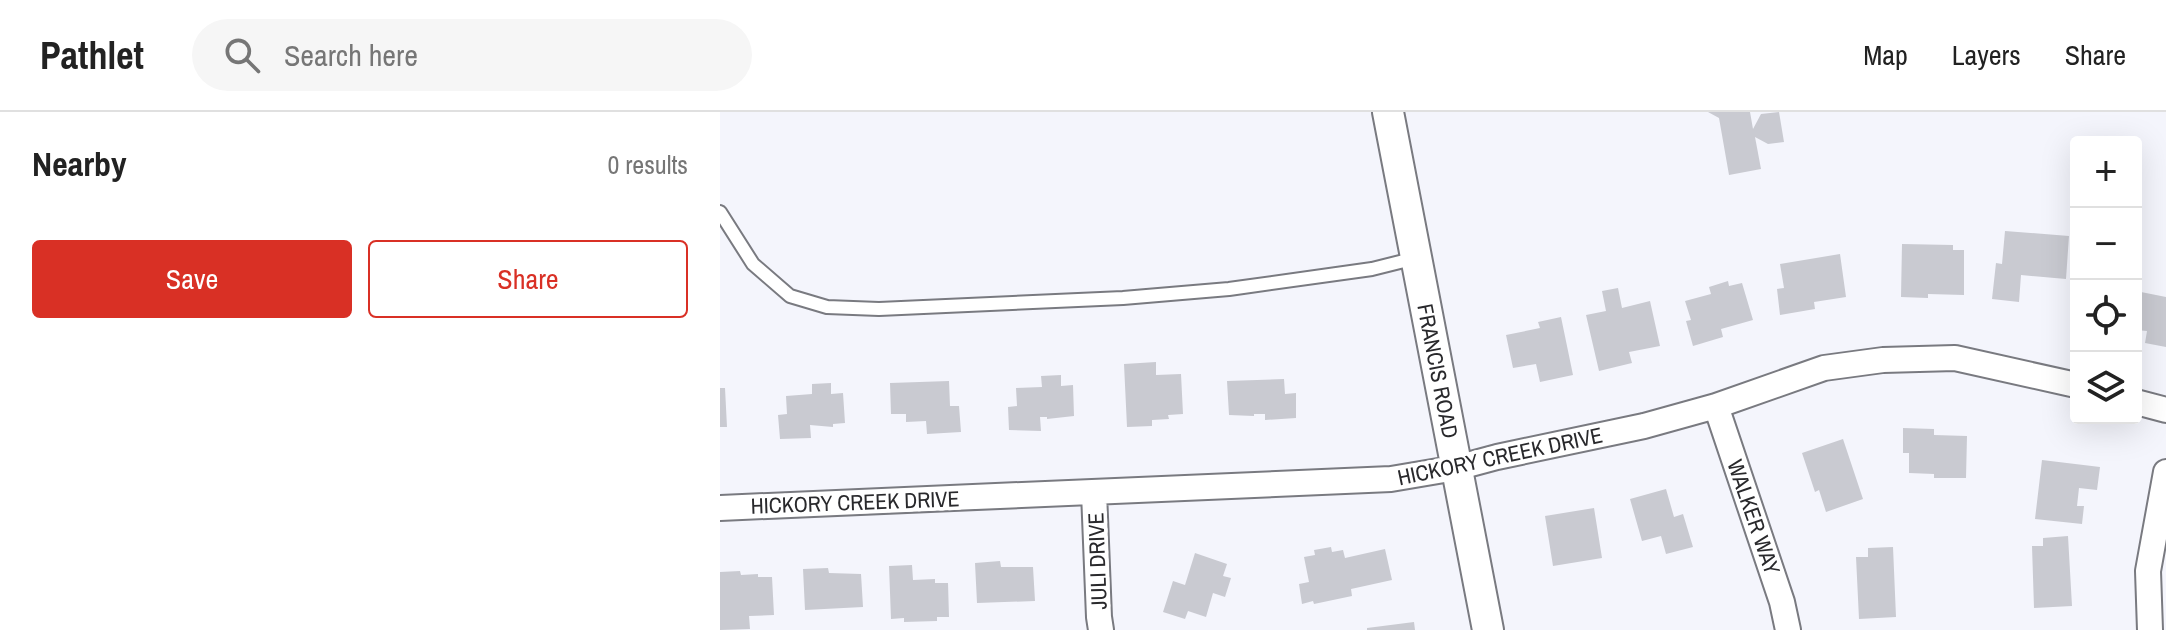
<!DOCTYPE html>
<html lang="en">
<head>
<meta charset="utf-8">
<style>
	:root { --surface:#fff; --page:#f6f6f6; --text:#222; --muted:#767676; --line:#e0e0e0; --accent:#d93025 }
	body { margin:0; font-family:"Archivo Narrow",sans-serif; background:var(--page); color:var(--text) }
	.controls { position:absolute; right:24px; top:24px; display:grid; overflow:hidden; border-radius:8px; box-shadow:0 8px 32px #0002 }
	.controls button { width:72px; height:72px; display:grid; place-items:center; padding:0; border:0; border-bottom:2px solid var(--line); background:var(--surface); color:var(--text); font:40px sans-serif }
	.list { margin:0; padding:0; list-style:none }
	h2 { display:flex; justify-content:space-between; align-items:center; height:104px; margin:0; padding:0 32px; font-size:34px }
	h2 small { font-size:26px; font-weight:400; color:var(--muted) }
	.actions { display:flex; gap:16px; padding:24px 32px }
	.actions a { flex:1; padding:18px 0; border:2px solid var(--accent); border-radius:8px; text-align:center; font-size:28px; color:var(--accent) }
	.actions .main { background:var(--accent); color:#fff }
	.icon { flex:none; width:44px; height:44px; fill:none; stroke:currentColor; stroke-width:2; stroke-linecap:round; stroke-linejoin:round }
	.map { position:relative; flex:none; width:1446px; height:518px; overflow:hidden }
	header { display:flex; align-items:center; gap:48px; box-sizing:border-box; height:112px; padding:0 40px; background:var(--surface); border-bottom:2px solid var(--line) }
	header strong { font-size:38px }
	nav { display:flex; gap:44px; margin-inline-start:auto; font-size:28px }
	.search { width:560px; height:72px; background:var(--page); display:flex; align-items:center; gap:20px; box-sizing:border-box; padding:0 28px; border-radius:44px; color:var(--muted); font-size:30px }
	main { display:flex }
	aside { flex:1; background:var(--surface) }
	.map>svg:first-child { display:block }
	.building { fill:#c9cad1 }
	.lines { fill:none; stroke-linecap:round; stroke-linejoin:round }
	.service-casing { stroke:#797a80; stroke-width:16 }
	.minor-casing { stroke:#797a80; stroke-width:28 }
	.tertiary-casing { stroke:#797a80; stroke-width:34 }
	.service { stroke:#fff; stroke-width:12 }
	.minor { stroke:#fff; stroke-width:24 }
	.tertiary { stroke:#fff; stroke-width:30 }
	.labels { text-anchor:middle; stroke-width:7; stroke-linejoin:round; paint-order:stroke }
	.street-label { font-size:22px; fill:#29292c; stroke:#fff }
</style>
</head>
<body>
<header>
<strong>Pathlet</strong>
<div class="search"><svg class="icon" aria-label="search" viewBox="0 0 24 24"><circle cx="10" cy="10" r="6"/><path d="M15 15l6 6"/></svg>Search here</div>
<nav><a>Map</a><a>Layers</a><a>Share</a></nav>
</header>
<main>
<aside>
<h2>Nearby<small>0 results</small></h2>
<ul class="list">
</ul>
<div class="actions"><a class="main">Save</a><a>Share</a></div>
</aside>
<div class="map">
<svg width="1446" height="518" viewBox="0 0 1446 518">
	<rect width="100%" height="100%" fill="#f4f5fc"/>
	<!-- building -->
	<path class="building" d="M988,0H1030L1033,17L1041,2L1059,0L1064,30L1048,32L1035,25L1041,57L1009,63L999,6Z
		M1285,119L1349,124L1346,167L1301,163L1299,190L1272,187L1276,151L1282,152Z
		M1182,132L1233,133V138H1244V183L1208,182V186L1181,185Z
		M1120,142L1126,185L1094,190L1095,197L1060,203L1057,177L1064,176L1060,152Z
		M1008,169L1009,174L1022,171L1033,208L1001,217L1003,225L973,234L966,209L971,208L965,189L991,182L989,175Z
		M898,176L902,196L930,189L940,234L909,240L912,251L879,259L866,203L886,199L882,179Z
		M1416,179L1446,185V235L1425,231L1427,219L1416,218Z
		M841,205L853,263L820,270L816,252L793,256L786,223L820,216L818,210Z
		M436,250V263L461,262L463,302L448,303L449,307L432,308V314L407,315L404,252Z
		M341,263V274L353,273L354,304L327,307V305H320L321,319L289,318L288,295L297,294L296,276L322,275L321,264Z
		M564,267L565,282L576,281V306L545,308V302H534V304L509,303L507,269Z
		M229,269L230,294H239L241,320L207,322L206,309L186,310V302H171L170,271Z
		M111,271V282L123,281L125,311L113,312V315L90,313L91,326L60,327L58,303L67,302L66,284L92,282V272Z
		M0,276H5L7,315H0Z
		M1183,316L1214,317V323L1247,324L1246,366H1214V362L1189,361V341H1183Z
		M1123,327L1143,387L1106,400L1099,378L1095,380L1082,341Z
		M1322,348L1380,355L1377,378L1359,376L1357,394H1364L1362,412L1315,407Z
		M946,377L954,405L963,402L973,435L946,442L941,424L922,429L910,387Z
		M874,396L882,446L833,454L825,404Z
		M1348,424L1352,494L1314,496L1312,434H1323V426Z
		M611,435L612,440L623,438L625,446L665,437L672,468L631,477L632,484L594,492L593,489L582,492L579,472L589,470L584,445L595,443L594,438Z
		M1173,435L1176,505L1139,507L1136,445H1148V436Z
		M475,441L507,452L503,464L511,466L505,485L493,481L486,505L468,499L465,507L443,500L453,469L465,473Z
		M280,449L281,455H313L315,489L257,491L255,451Z
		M192,453L193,468L215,467V471H228L229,505H217V509L184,510V506L171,507L169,454Z
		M108,456L109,461L141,462L143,495L85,498L83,457Z
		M20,459L21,463L38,462V465H52L54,503L29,504L30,517L0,518V460Z
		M694,510L695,518H647V516Z"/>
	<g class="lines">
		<!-- service casing -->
		<g class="service-casing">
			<path id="service" d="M0,100L33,152L70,184L107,195L159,197L403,186L509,177L652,157L696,146"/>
		</g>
		<!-- minor casing -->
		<g class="minor-casing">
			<path id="minor" d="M1416,290L1446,298
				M996,294L1062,490L1068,518
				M374,380L379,505L381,518
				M0,396L671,367L736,356L777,345L924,314L996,294L1104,256L1163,248L1235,246L1356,273
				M1430,518L1428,459L1446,360"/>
		</g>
		<!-- tertiary casing -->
		<g class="tertiary-casing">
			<path id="tertiary" d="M668,0L768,518"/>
		</g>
		<!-- service -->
		<use href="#service" class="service"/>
		<!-- minor -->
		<use href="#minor" class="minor"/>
		<!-- tertiary -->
		<use href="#tertiary" class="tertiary"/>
	</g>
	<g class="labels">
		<!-- street labels -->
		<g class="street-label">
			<text transform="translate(718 259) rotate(79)" y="8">FRANCIS ROAD</text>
			<text transform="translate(780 344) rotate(-12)" y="8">HICKORY CREEK DRIVE</text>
			<text transform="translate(135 390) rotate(-2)" y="8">HICKORY CREEK DRIVE</text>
			<text transform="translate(1034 405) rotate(71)" y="8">WALKER WAY</text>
			<text transform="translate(377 449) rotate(-92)" y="8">JULI DRIVE</text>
		</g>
	</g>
</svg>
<div class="controls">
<button>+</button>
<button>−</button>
<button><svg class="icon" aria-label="locate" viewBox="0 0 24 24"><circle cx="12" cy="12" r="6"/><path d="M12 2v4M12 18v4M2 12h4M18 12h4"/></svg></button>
<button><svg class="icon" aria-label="layers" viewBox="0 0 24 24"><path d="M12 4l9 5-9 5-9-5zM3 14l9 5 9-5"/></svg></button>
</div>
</div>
</main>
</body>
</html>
